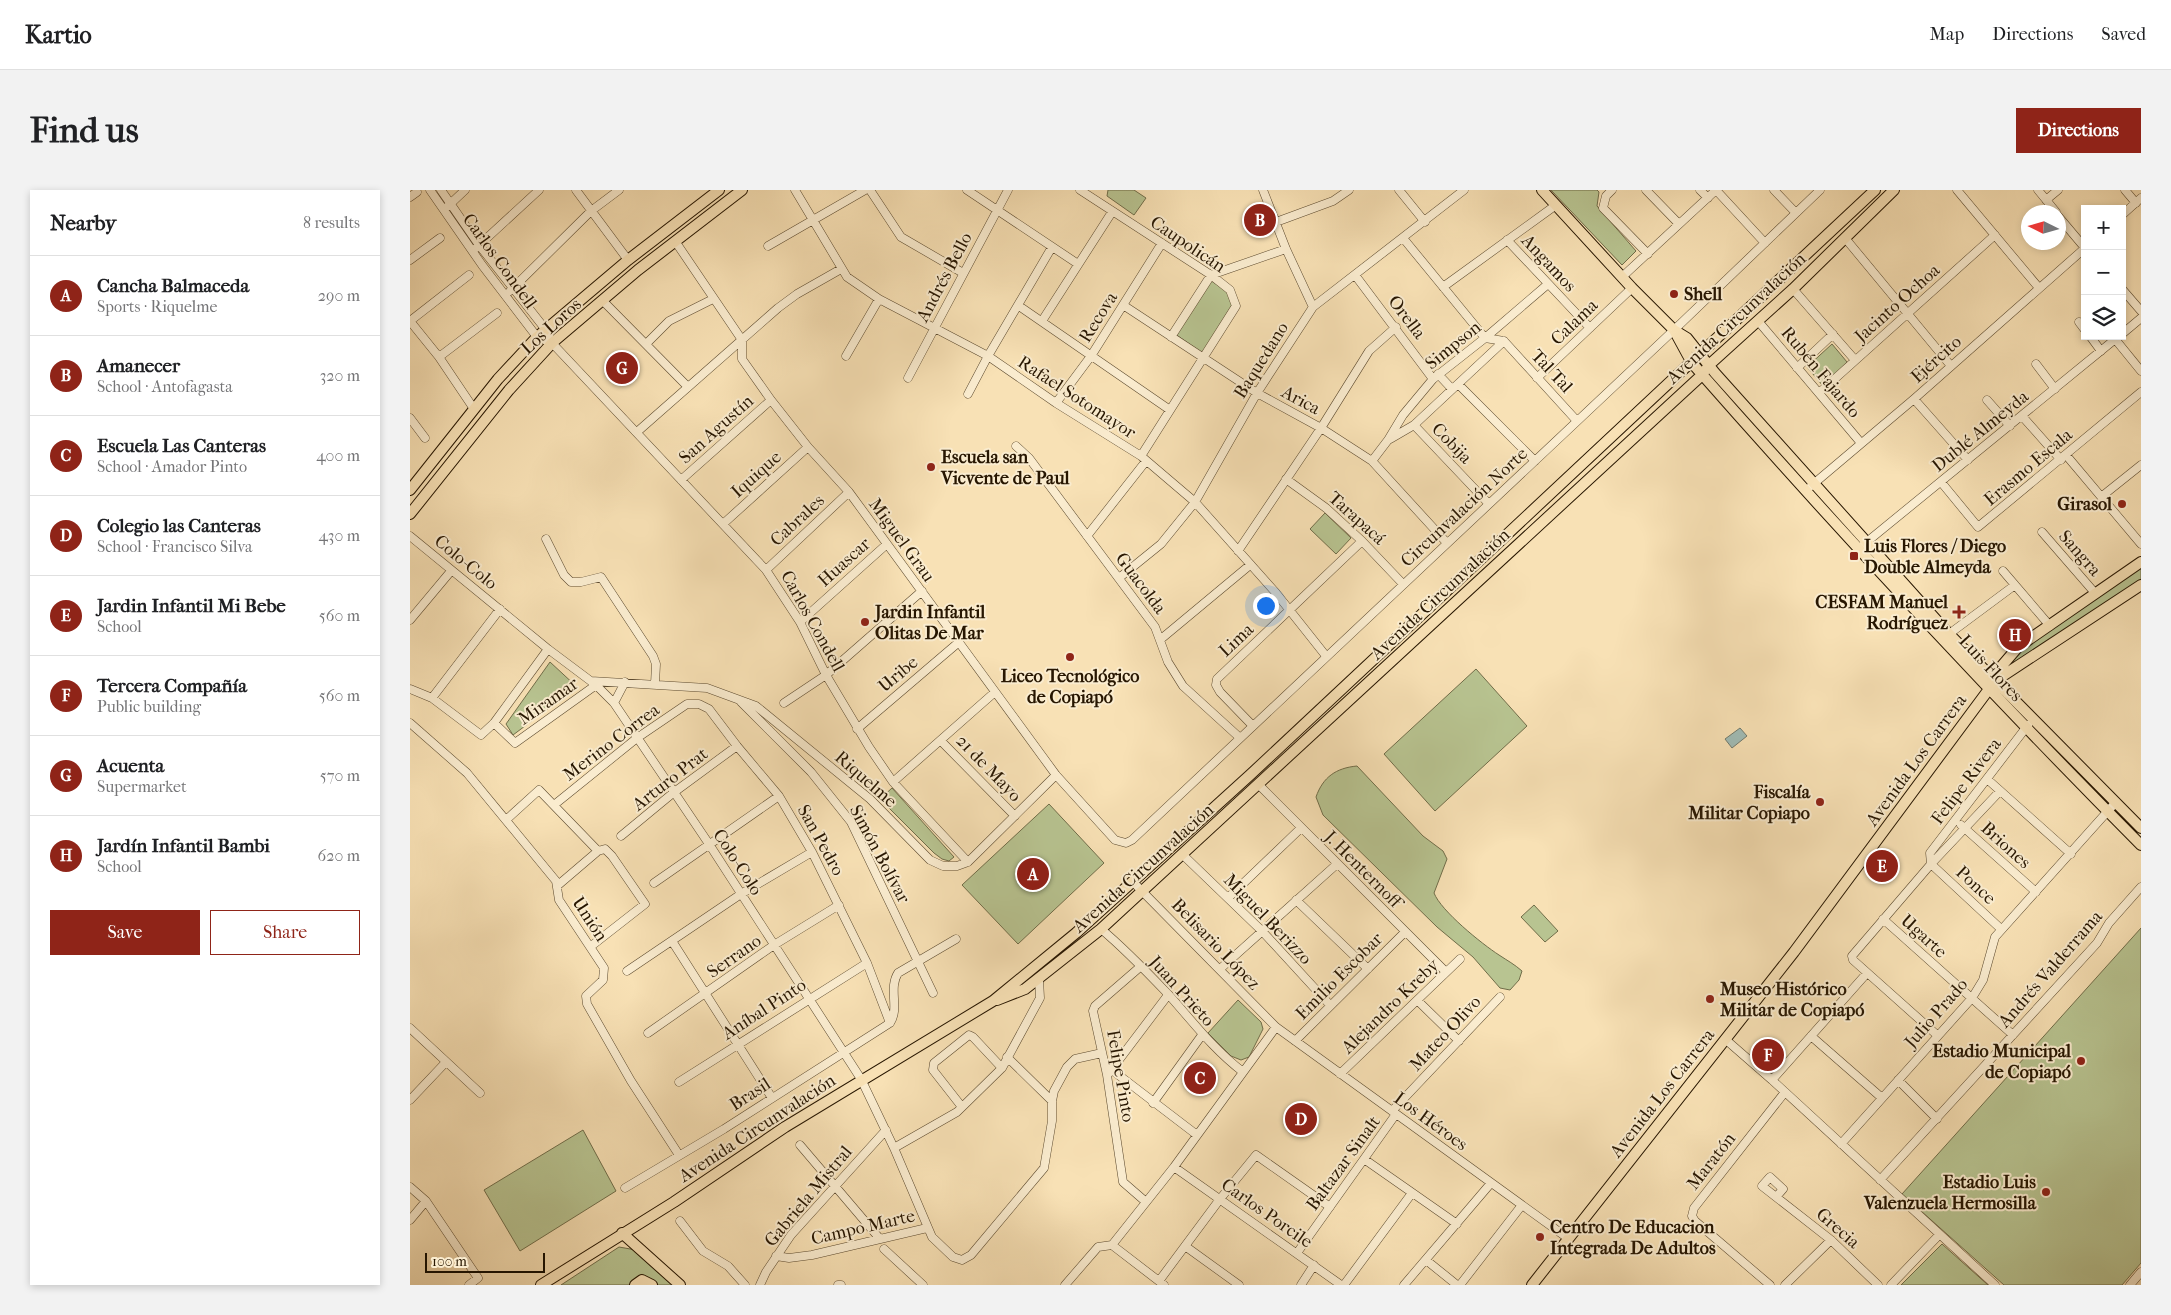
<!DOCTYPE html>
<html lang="en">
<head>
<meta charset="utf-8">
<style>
	:root { --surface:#fff; --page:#f2f2f2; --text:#202124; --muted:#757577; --line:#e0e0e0; --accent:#8f2418 }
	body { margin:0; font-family:"IM FELL French Canon",serif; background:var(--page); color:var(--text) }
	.controls { position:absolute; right:15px; top:15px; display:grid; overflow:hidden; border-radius:0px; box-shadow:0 2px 8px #0003 }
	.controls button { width:45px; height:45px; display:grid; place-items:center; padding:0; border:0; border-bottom:1px solid var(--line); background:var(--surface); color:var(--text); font:25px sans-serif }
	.compass { position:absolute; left:1611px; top:15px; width:45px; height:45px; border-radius:50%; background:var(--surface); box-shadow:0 2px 8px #0003; rotate:275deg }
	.scale { position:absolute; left:15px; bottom:12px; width:120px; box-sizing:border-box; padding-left:5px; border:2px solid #271601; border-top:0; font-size:14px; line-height:18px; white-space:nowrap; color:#271601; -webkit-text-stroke:4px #faeccf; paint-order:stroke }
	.you { position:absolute; left:855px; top:415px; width:18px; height:18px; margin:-12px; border:4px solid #fff; border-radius:50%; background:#1a73e8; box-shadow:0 0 0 8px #1a73e833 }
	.badge { display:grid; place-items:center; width:32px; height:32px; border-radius:50%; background:var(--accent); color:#fff; font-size:16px; font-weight:700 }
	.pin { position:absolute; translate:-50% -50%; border:2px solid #fff; box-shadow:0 1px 5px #0006 }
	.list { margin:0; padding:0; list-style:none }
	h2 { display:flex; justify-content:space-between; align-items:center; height:65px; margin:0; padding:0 20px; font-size:21px }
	h2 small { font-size:16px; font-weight:400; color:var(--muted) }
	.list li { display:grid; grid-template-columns:32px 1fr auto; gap:15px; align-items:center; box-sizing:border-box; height:80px; padding:0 20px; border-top:1px solid var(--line) }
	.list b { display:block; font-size:19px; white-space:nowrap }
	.list p { margin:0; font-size:16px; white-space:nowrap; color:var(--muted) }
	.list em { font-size:16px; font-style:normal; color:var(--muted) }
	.actions { display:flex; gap:10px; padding:15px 20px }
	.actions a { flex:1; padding:11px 0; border:1px solid var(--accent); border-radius:0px; text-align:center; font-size:18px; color:var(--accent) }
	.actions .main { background:var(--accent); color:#fff }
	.icon { flex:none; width:28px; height:28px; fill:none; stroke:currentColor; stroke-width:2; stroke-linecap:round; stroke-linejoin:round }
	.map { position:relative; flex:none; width:1731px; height:1095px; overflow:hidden; border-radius:0px }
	header { display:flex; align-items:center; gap:30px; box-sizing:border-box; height:70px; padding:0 25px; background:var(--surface); border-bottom:1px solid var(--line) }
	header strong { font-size:24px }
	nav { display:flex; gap:28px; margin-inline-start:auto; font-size:18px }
	.intro { display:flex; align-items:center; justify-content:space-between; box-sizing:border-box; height:120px; padding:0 30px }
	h1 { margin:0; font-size:35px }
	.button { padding:12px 22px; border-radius:0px; background:var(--accent); color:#fff; font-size:18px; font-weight:700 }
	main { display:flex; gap:30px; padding:0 30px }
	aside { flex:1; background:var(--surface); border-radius:0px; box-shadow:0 2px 8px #0003 }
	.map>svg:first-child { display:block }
	.green { fill:#b8c491; stroke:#706d49 }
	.water { fill:#a0bcb6; stroke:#707a6e }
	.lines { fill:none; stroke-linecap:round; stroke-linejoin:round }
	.minor-casing { stroke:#5b492e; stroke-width:9 }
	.major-casing { stroke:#271601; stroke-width:12 }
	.minor { stroke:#faeccf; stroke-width:8 }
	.major { stroke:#f8e1b5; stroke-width:10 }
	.poi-dot { fill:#8f2418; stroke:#faeccf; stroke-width:2 }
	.labels { text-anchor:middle; stroke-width:4; stroke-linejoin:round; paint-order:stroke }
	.street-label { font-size:18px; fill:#271601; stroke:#faeccf }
	.poi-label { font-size:18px; font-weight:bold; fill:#271601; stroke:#faeccf; text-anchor:start }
</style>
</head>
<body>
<header>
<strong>Kartio</strong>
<nav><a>Map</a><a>Directions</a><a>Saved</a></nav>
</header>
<div class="intro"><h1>Find us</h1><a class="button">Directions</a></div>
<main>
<aside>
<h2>Nearby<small>8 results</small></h2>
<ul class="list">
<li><span class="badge">A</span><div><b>Cancha Balmaceda</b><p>Sports · Riquelme</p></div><em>290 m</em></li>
<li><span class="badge">B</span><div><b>Amanecer</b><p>School · Antofagasta</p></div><em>320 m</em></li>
<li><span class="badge">C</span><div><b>Escuela Las Canteras</b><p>School · Amador Pinto</p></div><em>400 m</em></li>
<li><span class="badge">D</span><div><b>Colegio las Canteras</b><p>School · Francisco Silva</p></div><em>430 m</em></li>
<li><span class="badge">E</span><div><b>Jardin Infantil Mi Bebe</b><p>School</p></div><em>560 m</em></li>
<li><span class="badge">F</span><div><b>Tercera Compañía</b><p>Public building</p></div><em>560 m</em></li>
<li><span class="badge">G</span><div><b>Acuenta</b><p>Supermarket</p></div><em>570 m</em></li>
<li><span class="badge">H</span><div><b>Jardín Infantil Bambi</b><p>School</p></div><em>620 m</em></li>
</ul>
<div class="actions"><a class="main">Save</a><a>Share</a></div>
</aside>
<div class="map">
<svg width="1731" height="1095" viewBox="0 0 1731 1095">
	<rect width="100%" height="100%" fill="#f8e1b5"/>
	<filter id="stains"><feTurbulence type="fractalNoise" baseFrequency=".004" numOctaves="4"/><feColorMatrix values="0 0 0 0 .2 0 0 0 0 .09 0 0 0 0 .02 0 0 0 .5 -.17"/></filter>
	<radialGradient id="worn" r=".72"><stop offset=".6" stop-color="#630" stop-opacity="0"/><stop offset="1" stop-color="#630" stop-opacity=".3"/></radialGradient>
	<!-- green -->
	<path class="green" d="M698,0H724L736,8L724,25L697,6Z
		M1141,0H1187L1189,2L1187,16L1226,61L1212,75Z
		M800,90L818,102L822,115L794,161L791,162L765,144Z
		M1422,154L1437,172L1413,196L1397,177Z
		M915,323L941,348L926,364L900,339Z
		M1731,375V393L1590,485L1609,459Z
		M140,472L167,497L103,545L96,534Z
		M1066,479L1117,536L1025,621L974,564Z
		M947,576L1013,646L1033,661L1037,669L1024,703C1031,721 1072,754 1089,765C1098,771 1104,774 1112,781L1109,790L1100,800L1090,798L1063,767L1027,737L913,625L906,607C913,587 926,578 947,576Z
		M482,598L544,667L539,671L532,669L524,663L470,609Z
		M639,614L694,673L608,754L552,695Z
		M1124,715L1148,741L1135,752L1111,727Z
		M1731,738V1073L1712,1095H1594L1492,1004Z
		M828,810L851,832L853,839L839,867L831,870L821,866L798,843Z
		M173,940L206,1001L110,1061L74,1000Z
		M1532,1054L1578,1095H1491Z
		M209,1057L226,1060L267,1095H151Z"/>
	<!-- water -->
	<path class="water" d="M1330,538L1337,546L1322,558L1315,549Z"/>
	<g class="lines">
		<!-- minor casing -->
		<g class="minor-casing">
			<path id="minor" d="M20,0L72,75L127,147L142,153
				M31,0L69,55L136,140L142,153L356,380L390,432L416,485L459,557L483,592L558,672
				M166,0L218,70
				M385,0L437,87L469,109L578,166L646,213L731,266L785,312L866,403L916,466
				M460,0L491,47L553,83
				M557,0L668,74
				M670,0L801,85L820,100L826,116L731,266
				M853,0L876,59L903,117
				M989,0L1015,32
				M1202,0L1196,6L1193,18L1238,64
				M1236,0L1269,34
				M1290,0L1298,8
				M1306,0L1355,53
				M1364,0L1386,23
				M1547,0L1629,98
				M1628,0L1646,22
				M1715,0L1726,13
				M0,7L7,2
				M1636,10L1648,0
				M38,16L55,0
				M1712,25L1731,8
				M1648,26L1675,58
				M866,32L923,11L939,0
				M993,48L1075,148L1094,151
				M1435,48L1541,176
				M1097,50L1180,138
				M265,51L332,150V169L361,210L398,257L439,302L646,585L705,650L716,653L722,650L1264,140L1410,0
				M358,56L455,0
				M66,58L129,0
				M0,70L30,48
				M945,85L1023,189
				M1212,87L1306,0
				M1033,97L1146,15
				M1383,99L1445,170
				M1712,99L1731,121
				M100,101L181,21L209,0
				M193,111L278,197
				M713,115L847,203L911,238L962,271L1037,353
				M609,116L760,220
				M0,131L29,167L64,219
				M0,131L59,85
				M632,131L702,22
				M1348,131L1451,253
				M1669,132L1675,140
				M1712,144L1731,128
				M1680,146L1691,161
				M761,147L801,85L876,59
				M1705,149L1731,181
				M1094,151L1167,231
				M236,154L259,131L303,109
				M436,166L469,109
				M29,167L87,123
				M1626,174L1645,199
				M1387,178L1423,144
				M1028,184L1042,199
				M498,188L598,0
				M1127,188L1222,98
				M1048,194L1125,271
				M1409,203L1585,45
				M558,204L578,166L642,57
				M1504,209L1558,270
				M1577,210L1600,236
				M646,213L681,166L752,53
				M1612,226L1651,270
				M0,228L15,248
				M1004,235L1079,314
				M227,242L368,118L387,104L431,79
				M980,249L1004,235L1094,151
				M606,256L619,268L745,437L758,472L773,496L829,547
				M1656,265L1731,354
				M962,271L978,250L993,225L1023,189L1075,148L1138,94
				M876,289L916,318L952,351L993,394
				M271,290L361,210
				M1531,292L1568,337L1731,202
				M1401,296L1504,209L1675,58
				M1691,307L1731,275
				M313,334L398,257
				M1632,342L1685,403
				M0,346L138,459L186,495L204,513L299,654L451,889L484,958L522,1047L543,1067L552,1070L561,1065L634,978L642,931V911L644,901L657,877L665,869L692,863
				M677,346L736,271
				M136,349L154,385L161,392H171L191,387L243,466L246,474L245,494
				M1453,355L1709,146
				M828,361L911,238L959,161L986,137
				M356,380L439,302
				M1593,381L1640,436
				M709,388L751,354L785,312L847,203L903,117L1054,0
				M0,430L41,381
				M390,432L477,354
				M1539,444L1605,395
				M751,449L840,375
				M181,491L297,498L346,516L460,609L520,670L533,676H547L558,672L646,585
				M0,499L22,508L71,545L84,533L138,459
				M22,508L90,419
				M331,512L401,582L441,632L523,803
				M204,513L215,492
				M374,513L416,485L512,401
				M0,533L57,583L146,691L149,710L194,778L193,790L176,806L177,814L221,891L269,965
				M84,533L105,553L186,495
				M842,535L810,502L806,495L807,489L952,351
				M447,539L549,452
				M531,551L605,626
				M1577,589L1661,664
				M483,592L585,502
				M849,595L1036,782
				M144,615L227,548L277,514H289L299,519L327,556L369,606L402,662L457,773L480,833
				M96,630L129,600L188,661
				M1551,635L1626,702
				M211,646L263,603L327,556
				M773,665L852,741L920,815
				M723,692L866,837L1159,1049
				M244,693L369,606
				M147,696L188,661L195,659L202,666L235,714L180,757
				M818,708L891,638
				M886,710L958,779
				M1473,729L1603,845
				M691,739C715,759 737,782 758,804C784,833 802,858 833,882
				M1591,739L1521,674L1520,663L1618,535
				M262,751L362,908
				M730,777L685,816L683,821L697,885L713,992L736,1012
				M810,779L927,674
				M217,781L331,704L402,662
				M1008,811L1049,851
				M0,838L70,903
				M238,843L364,755L429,715
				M1527,845L1443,770L1442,766L1521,674L1590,601
				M1401,846L1472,908
				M1315,849L1362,890L1585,1095
				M885,851L995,742
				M597,867L642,911
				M702,880L787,945
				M699,883L758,805
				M930,884L1050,769
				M1362,890L1457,783
				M1488,890L1527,929
				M269,892L457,773
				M0,910L36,872
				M743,913L792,845
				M552,917L523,880L524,873L559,845L563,847L592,878
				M982,921L1090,807
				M1431,954L1562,808L1573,790L1585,747L1706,612
				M390,955L470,1049
				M484,958L547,922L592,878L630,808L629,789
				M954,969L1047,1034
				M764,977L931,1095
				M1470,990L1687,753L1699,733L1731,697
				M0,997L16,1011L68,1088L59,1095
				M215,998L314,939L480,833C490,818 478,799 488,783L546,749
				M1367,1006L1373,999L1360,987L1352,996L1421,1050L1468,1095
				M0,1030L16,1011
				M270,1031L293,1061L318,1076L335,1095
				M702,1055L754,1095
				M775,1056L829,1095
				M474,1059L513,1095
				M887,1063L986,924
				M366,1066L379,1068L402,1065L517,1038
				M1016,1070L1047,1095
				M749,1091L810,1009L846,965L920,1017
				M350,1095L356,1082L381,1045L476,940
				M428,1095H431
				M655,1095L688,1057L702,1055L764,977L866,837
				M891,1095L904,1075
				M934,1095L1002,1003
				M994,1095L1081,993
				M1050,1095L1112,1015
				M1360,1095L1285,1031L1282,1026L1284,1018L1375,902
				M1375,1095L1421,1050
				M1481,1095L1529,1045
				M1720,1095L1731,1082"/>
		</g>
		<!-- major casing -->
		<g class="major-casing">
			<path id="major" d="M1132,0L1222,98L1264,140L1277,148L1305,183L1539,444L1731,638
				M1264,140L1282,173C1427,338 1576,499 1731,655
				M0,300L88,189L127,147L218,70L309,0
				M0,324L99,200L142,153L228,80L332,0
				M1585,491L1731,395
				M587,810L615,799L691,739L1292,185L1299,175L1383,99L1484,0
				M212,1043L270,1095
				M131,1095L264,1012L375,937L583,811L666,743L840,585L1465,0
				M225,1095L232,1090L242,1095
				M1122,1095L1384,762L1585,491L1590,478L1608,457L1731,372"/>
		</g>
		<!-- minor -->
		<use href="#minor" class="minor"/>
		<!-- major -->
		<use href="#major" class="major"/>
	</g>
	<!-- markers -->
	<g class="poi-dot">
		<circle cx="1264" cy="104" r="5"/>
		<circle cx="521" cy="277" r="5"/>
		<circle cx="1712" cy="314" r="5"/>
		<rect x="1439" y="361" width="10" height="10" rx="2.5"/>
		<path d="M1546.5 414.5h5v5h5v5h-5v5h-5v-5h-5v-5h5z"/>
		<circle cx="455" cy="432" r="5"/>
		<circle cx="660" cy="467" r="5"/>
		<circle cx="1410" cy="612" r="5"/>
		<circle cx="1300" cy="809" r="5"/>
		<circle cx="1671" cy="871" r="5"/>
		<circle cx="1636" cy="1002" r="5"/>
		<circle cx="1130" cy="1047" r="5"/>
	</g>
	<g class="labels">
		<!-- street labels -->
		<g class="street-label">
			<text transform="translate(778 54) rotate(34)" y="6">Caupolicán</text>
			<text transform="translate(90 71) rotate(54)" y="6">Carlos Condell</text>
			<text transform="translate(1139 73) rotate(47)" y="6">Angamos</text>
			<text transform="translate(534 87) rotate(-62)" y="6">Andrés Bello</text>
			<text transform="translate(1487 113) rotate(-42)" y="6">Jacinto Ochoa</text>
			<text transform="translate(688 127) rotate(-58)" y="6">Recova</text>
			<text transform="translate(997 127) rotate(53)" y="6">Orella</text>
			<text transform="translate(1326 128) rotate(-43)" y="6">Avenida Circunvalación</text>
			<text transform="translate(1164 132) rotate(-44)" y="6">Calama</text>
			<text transform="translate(141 136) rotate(-42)" y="6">Los Loros</text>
			<text transform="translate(1043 155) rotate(-39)" y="6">Simpson</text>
			<text transform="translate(1526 169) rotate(-42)" y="6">Ejército</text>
			<text transform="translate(851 170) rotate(-58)" y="6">Baquedano</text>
			<text transform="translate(1142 181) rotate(47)" y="6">Tal Tal</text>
			<text transform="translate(1411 182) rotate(50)" y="6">Rubén Fajardo</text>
			<text transform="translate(667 207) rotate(33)" y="6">Rafael Sotomayor</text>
			<text transform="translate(891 210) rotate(28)" y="6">Arica</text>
			<text transform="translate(306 239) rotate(-42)" y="6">San Agustín</text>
			<text transform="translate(1570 241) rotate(-39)" y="6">Dublé Almeyda</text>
			<text transform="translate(1042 253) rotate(46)" y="6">Cobija</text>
			<text transform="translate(1618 277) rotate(-40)" y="6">Erasmo Escala</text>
			<text transform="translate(346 284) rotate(-42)" y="6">Iquique</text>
			<text transform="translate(1054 317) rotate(-43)" y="6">Circunvalación Norte</text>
			<text transform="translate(947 328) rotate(42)" y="6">Tarapacá</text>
			<text transform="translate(387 330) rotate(-43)" y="6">Cabrales</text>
			<text transform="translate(492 350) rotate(54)" y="6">Miguel Grau</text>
			<text transform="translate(1670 363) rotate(49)" y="6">Sangra</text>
			<text transform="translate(56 372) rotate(39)" y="6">Colo-Colo</text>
			<text transform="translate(434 372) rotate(-42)" y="6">Huascar</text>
			<text transform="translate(731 393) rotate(53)" y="6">Guacolda</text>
			<text transform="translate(1030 404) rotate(-43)" y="6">Avenida Circunvalación</text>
			<text transform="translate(403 431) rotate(61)" y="6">Carlos Condell</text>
			<text transform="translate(826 450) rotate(-43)" y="6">Lima</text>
			<text transform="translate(1581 478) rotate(47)" y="6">Luis Flores</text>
			<text transform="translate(488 484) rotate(-40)" y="6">Uribe</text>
			<text transform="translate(138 511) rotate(-35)" y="6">Miramar</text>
			<text transform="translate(201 552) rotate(-37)" y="6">Merino Correa</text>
			<text transform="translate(1506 570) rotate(-54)" y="6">Avenida Los Carrera</text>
			<text transform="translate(579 578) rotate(46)" y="6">21 de Mayo</text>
			<text transform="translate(260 589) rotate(-38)" y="6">Arturo Prat</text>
			<text transform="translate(456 589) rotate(41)" y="6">Riquelme</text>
			<text transform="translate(1556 591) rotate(-53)" y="6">Felipe Rivera</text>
			<text transform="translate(411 650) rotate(61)" y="6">San Pedro</text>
			<text transform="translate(1596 655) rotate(42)" y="6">Briones</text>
			<text transform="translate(470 664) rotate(62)" y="6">Simón Bolívar</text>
			<text transform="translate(328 672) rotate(57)" y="6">Colo-Colo</text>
			<text transform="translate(733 678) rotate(-42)" y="6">Avenida Circunvalación</text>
			<text transform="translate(953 679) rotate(45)" y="6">J. Henternoff</text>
			<text transform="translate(1566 695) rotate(43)" y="6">Ponce</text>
			<text transform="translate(180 729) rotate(57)" y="6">Unión</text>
			<text transform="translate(858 729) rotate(46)" y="6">Miguel Berizzo</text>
			<text transform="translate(1514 746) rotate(42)" y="6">Ugarte</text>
			<text transform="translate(806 754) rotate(46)" y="6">Belisario López</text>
			<text transform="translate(324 766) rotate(-35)" y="6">Serrano</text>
			<text transform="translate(1640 779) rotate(-49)" y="6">Andrés Valderrama</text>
			<text transform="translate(929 786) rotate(-45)" y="6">Emilio Escobar</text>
			<text transform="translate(772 801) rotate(48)" y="6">Juan Prieto</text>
			<text transform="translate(980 816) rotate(-44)" y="6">Alejandro Kreby</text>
			<text transform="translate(354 819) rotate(-33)" y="6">Aníbal Pinto</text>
			<text transform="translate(1526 823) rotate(-49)" y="6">Julio Prado</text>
			<text transform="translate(1035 843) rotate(-47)" y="6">Mateo Olivo</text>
			<text transform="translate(711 886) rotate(80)" y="6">Felipe Pinto</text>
			<text transform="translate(1252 903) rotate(-52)" y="6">Avenida Los Carrera</text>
			<text transform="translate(340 904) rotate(-33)" y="6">Brasil</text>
			<text transform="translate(1021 931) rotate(36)" y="6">Los Héroes</text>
			<text transform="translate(347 938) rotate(-33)" y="6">Avenida Circunvalación</text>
			<text transform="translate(1301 971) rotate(-52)" y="6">Maratón</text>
			<text transform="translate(933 973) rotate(-54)" y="6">Baltazar Sinalt</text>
			<text transform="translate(398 1006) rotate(-50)" y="6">Gabriela Mistral</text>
			<text transform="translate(857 1023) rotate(35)" y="6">Carlos Porcile</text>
			<text transform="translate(453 1037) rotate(-13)" y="6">Campo Marte</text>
			<text transform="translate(1428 1038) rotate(41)" y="6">Grecia</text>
		</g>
		<!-- poi labels -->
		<g class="poi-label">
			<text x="1274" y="110">Shell</text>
			<text x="531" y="273">Escuela san<tspan x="531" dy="21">Vicvente de Paul</tspan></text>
			<text x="1702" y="320" text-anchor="end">Girasol</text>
			<text x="1454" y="362">Luis Flores / Diego<tspan x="1454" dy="21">Double Almeyda</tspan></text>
			<text x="1538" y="418" text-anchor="end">CESFAM Manuel<tspan x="1538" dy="21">Rodríguez</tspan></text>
			<text x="465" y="428">Jardin Infantil<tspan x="465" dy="21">Olitas De Mar</tspan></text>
			<text x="660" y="492" text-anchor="middle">Liceo Tecnológico<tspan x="660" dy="21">de Copiapó</tspan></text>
			<text x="1400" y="608" text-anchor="end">Fiscalía<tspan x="1400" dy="21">Militar Copiapo</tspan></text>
			<text x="1310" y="805">Museo Histórico<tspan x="1310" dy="21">Militar de Copiapó</tspan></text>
			<text x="1661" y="867" text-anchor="end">Estadio Municipal<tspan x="1661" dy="21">de Copiapó</tspan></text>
			<text x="1626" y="998" text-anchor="end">Estadio Luis<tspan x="1626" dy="21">Valenzuela Hermosilla</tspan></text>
			<text x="1140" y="1043">Centro De Educacion<tspan x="1140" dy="21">Integrada De Adultos</tspan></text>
		</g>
	</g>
	<rect width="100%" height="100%" filter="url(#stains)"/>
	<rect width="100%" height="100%" fill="url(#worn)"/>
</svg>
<div class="controls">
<button>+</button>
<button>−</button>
<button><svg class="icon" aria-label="layers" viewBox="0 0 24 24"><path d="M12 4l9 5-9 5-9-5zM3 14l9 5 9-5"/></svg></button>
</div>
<svg class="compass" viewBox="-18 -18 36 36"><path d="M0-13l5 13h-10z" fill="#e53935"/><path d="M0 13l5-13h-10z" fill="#757577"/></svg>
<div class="scale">100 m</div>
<div class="you"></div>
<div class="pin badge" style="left:623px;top:684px">A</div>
<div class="pin badge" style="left:850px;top:30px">B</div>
<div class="pin badge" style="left:790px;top:888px">C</div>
<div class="pin badge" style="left:891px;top:929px">D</div>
<div class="pin badge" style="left:1472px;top:676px">E</div>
<div class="pin badge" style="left:1358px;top:865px">F</div>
<div class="pin badge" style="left:212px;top:178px">G</div>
<div class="pin badge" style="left:1605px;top:445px">H</div>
</div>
</main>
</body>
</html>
